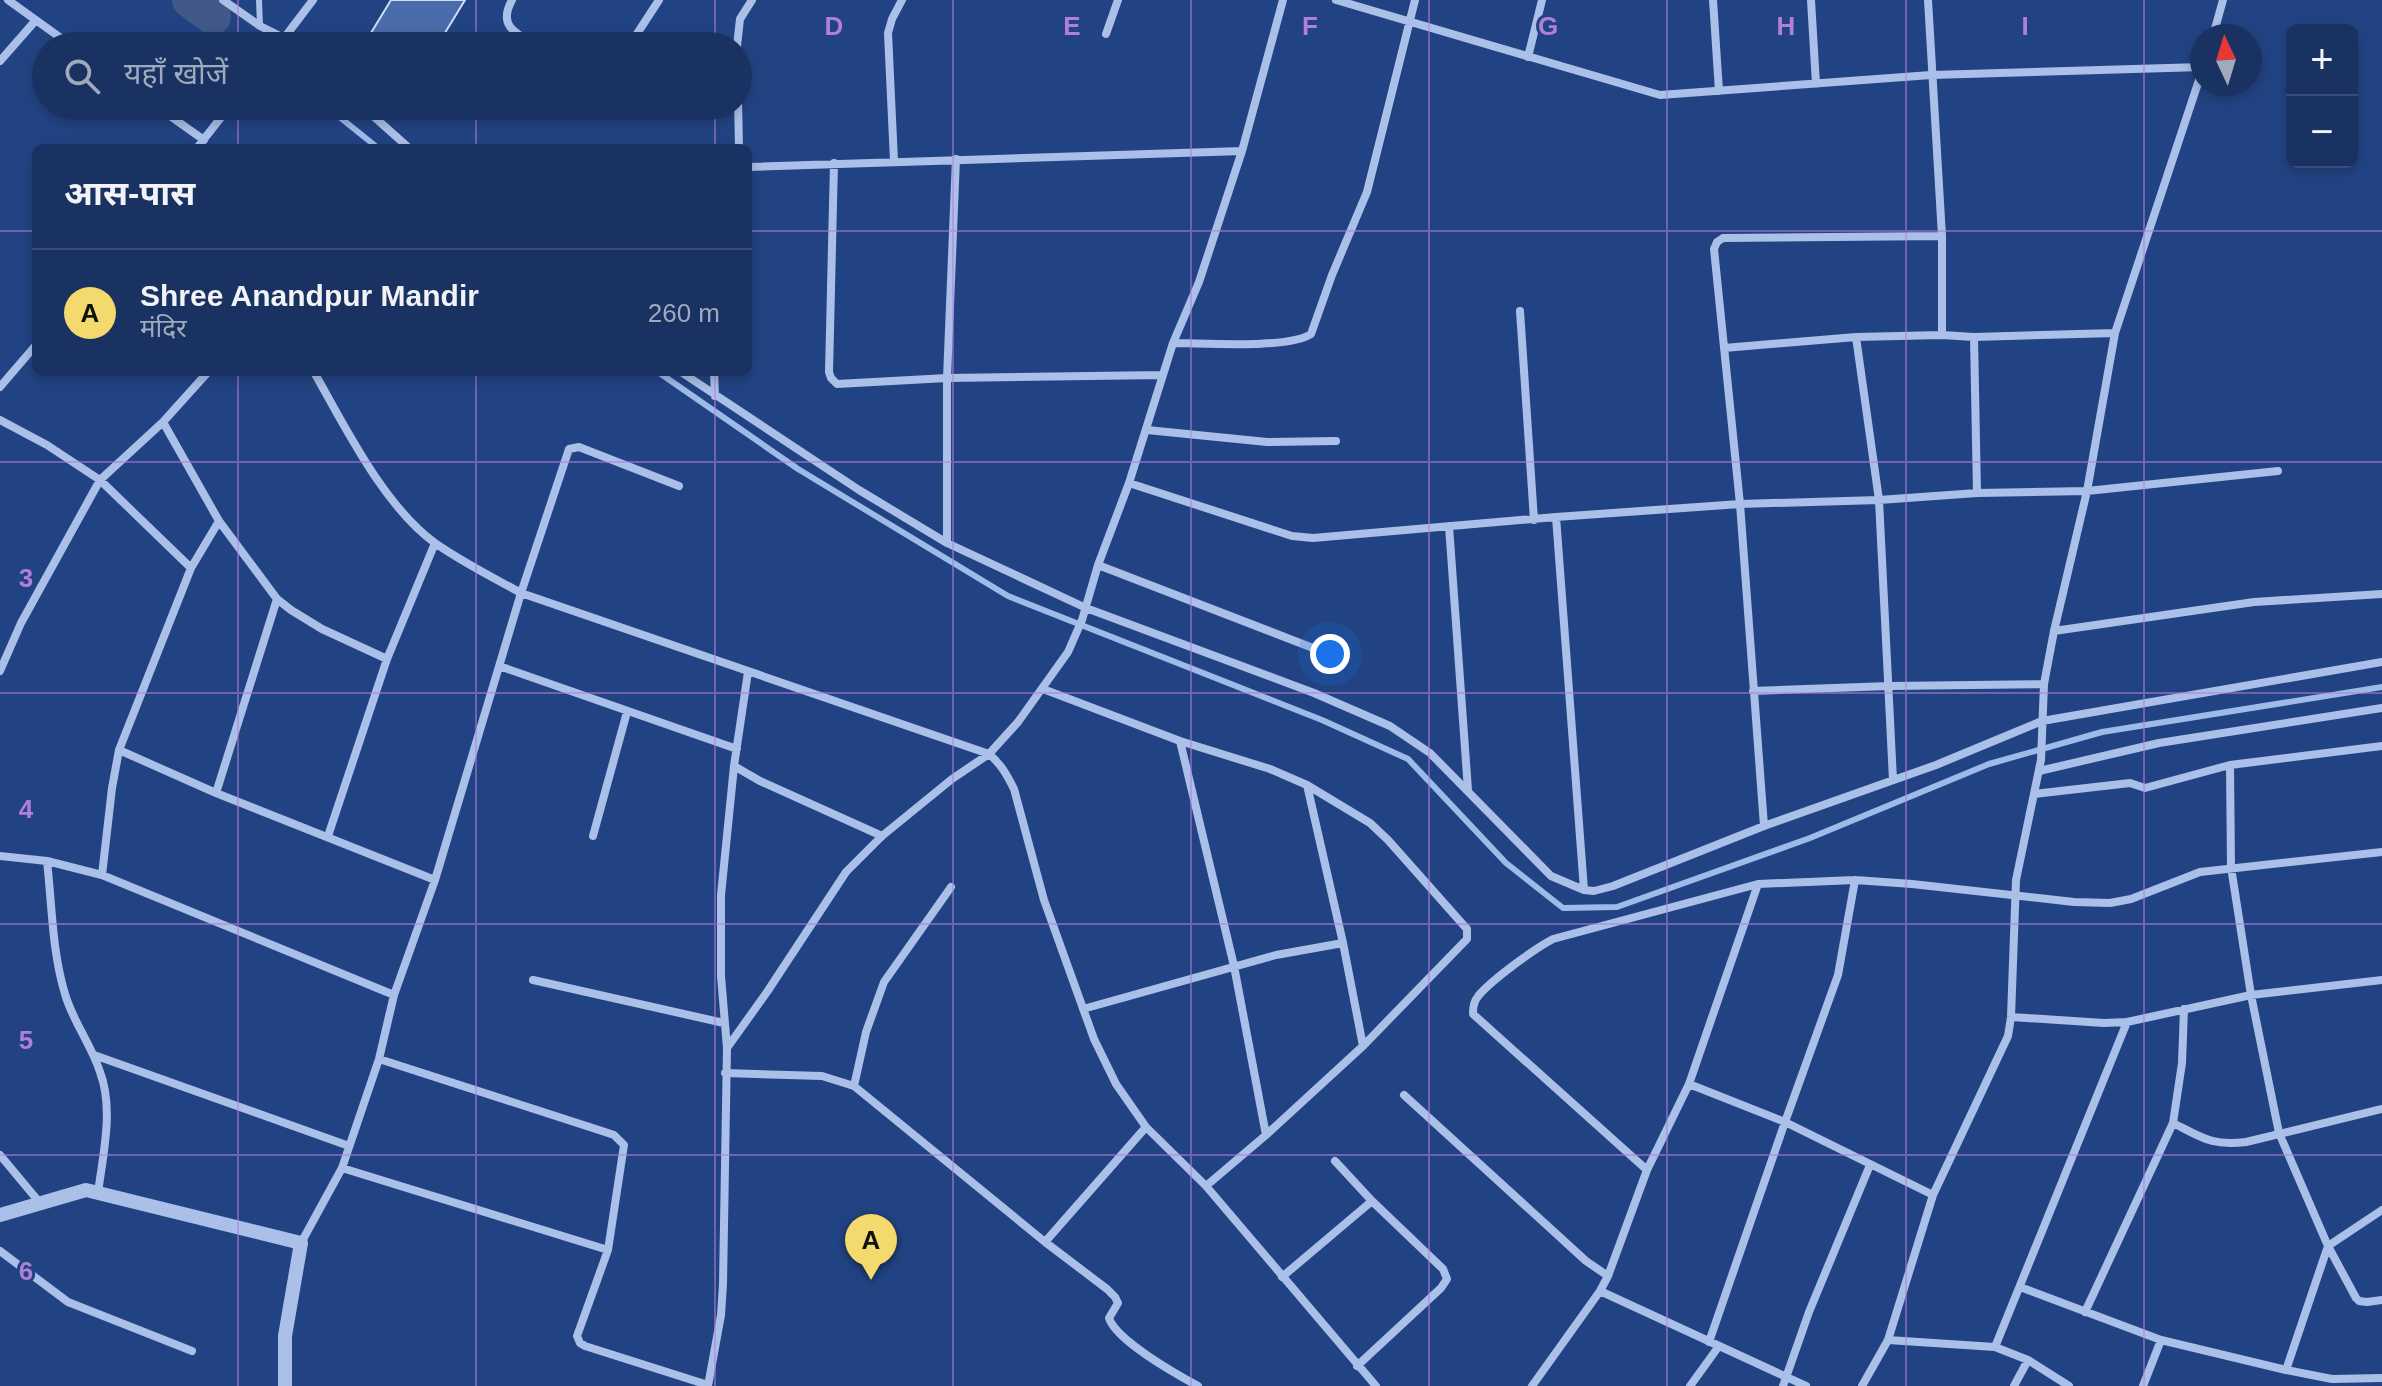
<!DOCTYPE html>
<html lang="hi">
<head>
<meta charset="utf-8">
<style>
	:root { --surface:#1a3262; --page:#273e6b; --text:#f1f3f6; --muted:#9faabe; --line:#384d77; --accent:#f4da6d }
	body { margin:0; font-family:Arial,"Noto Sans Devanagari",sans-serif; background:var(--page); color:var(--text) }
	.controls { position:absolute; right:24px; top:24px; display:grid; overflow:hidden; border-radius:12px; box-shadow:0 4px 12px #0003 }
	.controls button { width:72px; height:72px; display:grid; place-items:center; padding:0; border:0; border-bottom:2px solid var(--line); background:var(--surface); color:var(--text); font:40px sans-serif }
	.compass { position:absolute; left:2190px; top:24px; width:72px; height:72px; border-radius:50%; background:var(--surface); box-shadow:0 4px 12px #0003; rotate:356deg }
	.you { position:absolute; left:1330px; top:654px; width:28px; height:28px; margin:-20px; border:6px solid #fff; border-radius:50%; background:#1a73e8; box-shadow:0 0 0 12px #1a73e833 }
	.badge { display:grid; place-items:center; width:52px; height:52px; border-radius:50%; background:var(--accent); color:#111; font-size:26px; font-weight:700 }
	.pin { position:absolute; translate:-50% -66px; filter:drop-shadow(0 2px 4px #0008) }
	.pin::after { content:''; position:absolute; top:42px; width:28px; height:24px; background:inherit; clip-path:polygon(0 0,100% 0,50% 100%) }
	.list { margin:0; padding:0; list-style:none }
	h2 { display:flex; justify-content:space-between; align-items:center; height:104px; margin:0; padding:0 32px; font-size:34px }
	h2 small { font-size:26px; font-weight:400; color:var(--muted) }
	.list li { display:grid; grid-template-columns:52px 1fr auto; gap:24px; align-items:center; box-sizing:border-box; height:128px; padding:0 32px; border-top:2px solid var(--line) }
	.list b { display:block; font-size:30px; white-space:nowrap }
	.list p { margin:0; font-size:26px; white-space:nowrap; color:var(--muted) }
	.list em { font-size:26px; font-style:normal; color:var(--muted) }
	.icon { flex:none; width:44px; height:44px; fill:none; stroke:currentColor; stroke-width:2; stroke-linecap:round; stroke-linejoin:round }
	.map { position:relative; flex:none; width:2382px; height:1386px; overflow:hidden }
	.search { position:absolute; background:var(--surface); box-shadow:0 4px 12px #0003; left:32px; top:32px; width:720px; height:88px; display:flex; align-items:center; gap:20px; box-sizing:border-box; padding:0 28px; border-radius:44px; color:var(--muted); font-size:30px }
	.panel { position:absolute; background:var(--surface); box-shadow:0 4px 12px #0003; left:32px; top:144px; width:720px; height:232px; border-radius:12px }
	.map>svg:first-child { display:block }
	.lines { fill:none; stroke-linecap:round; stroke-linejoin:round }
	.stream { stroke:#9ebae9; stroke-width:6 }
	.river { stroke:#415888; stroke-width:36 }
	.building { fill:#4b6cab; stroke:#cedcf6; stroke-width:2 }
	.service { stroke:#aac0e8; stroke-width:6 }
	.minor { stroke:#aac0e8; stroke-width:8 }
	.tertiary { stroke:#aac0e8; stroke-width:14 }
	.grid { fill:none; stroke:#b080d9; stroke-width:2; stroke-opacity:0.55 }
	.grid-label { font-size:26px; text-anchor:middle; font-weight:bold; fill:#b080d9; stroke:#224383; stroke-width:6; stroke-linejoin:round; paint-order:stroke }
</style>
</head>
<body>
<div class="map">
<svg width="2382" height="1386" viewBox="0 0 2382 1386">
	<rect width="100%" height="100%" fill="#224383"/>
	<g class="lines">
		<!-- stream -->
		<path class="stream" d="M332,111L378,148
			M658,372L798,469L1008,596L1322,720L1408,759L1506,863L1563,908L1617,907L1810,838L1989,764L2102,732L2382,687"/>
		<!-- river -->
		<path class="river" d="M190,0L213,17"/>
	</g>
	<!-- building -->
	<path class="building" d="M391,0H465L437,46H363Z"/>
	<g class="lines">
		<!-- service -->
		<path class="service" d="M259,0L260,26"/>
		<!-- minor -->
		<path class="minor" d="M8,0L72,46
			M223,0L260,26L284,38L293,46
			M512,0C497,27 517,34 538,46
			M1336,0L1660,95L1931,75L2202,67
			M1713,0L1719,91
			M1811,0L1816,84
			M1928,0L1942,236V335
			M1106,34L1118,0
			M2213,36L2223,0
			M278,46L313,0
			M629,46L659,0
			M737,46L740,19L752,0
			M1528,57L1542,0
			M0,61L36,20
			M738,100L739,148
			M156,106L204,140
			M362,106L409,148
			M197,148L230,106
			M894,161L888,33L892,19L902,0
			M834,163L829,372L831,378L837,384L947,378L1162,375
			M748,167L1242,151
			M1520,311L1534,520
			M1856,337L1879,500L1893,780
			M1974,337L1977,493
			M1173,343C1204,343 1289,349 1311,334L1332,275L1367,192L1415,0
			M1724,348L1856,337L1942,335L1974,337L2115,333
			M314,372C345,427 384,506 435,543C462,562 492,577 521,593L989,754C1001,764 1007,775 1014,789L1044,900L1094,1039L1116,1084L1146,1127L1206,1186L1376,1386
			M681,372L859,490L947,543L1086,608L1314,693L1390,726L1430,753L1551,876L1584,890L1594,891L1613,886L1764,826L1936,765L2042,721L2382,662
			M714,372L715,396
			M0,387L36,345
			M0,420L47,445L100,480L191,568
			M163,422L219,521L277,599L291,610L322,629L387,659
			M1147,430L1267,442L1336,441
			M1129,483L1292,536L1313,538L1556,517L1740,504L1879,500L1977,493L2087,491L2278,471
			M1556,517L1584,890
			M1449,526L1468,790
			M947,543V378L956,159
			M1098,565L1326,653
			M2054,631L2254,602L2382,594
			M499,666L737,749
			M0,671L21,623L100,480L163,422L208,372
			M1043,689L1180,741L1270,769L1307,785L1370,823L1388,840L1467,929V939L1363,1046L1266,1135L1206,1186
			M1753,691L1889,686L2044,684
			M1180,741L1234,966L1266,1135
			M119,750L216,793L435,880
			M2230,765L2231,867L2251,995L2279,1133L2328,1246L2356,1298L2359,1301L2367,1302L2382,1300
			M734,766L760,781L882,836
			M2039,771L2159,743L2382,708
			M1307,785L1343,943L1363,1046
			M216,793L277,599
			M2034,794L2130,783L2145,788L2230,765L2382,746
			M1764,826L1740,504L1714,249L1717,242L1723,238L1942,236
			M328,836L387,659L435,543
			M593,836L627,712
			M0,856L47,861L102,875L394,995
			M47,861C52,905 52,951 65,994C73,1022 91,1044 100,1072C114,1109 103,1154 98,1193
			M102,875L112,788L119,750L191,568L219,521
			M533,980L724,1023
			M1083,1009L1276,955L1343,943
			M2011,1017L2104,1023L2127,1022L2251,995L2382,980
			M727,1048L767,992L846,872L882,836L952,779L989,754L1018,722L1068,652L1082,620L1098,565L1129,483L1173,343L1199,282L1242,151L1283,0
			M94,1055L349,1146
			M379,1059L602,1131L614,1135L624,1145L608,1250L577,1336L580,1343L585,1346L708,1385
			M725,1073L822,1076L854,1086L1045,1242L1107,1289L1115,1297L1118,1303L1109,1318C1116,1340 1176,1374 1198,1386
			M1689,1084L1785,1122L1933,1195
			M854,1086L866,1032L884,982L951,887
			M1404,1095L1586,1261L1608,1276
			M2173,1123C2203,1138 2211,1146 2246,1142L2382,1109
			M0,1155L40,1203
			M342,1168L608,1250
			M1647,1170L1473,1014C1473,1006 1474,1001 1479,995C1493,979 1534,949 1553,939L1758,884L1855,880L1912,884L2074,902L2110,903L2131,899L2200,872L2382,852
			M1045,1242L1146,1127
			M301,1243L342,1168L379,1059L394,995L435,880L521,593L569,449L579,447L679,486
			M0,1251L68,1302L192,1351
			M1282,1277L1372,1201L1335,1161
			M2020,1287L2161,1340L2286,1370L2332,1379L2382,1378
			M1600,1291L1806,1386
			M2085,1312L2173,1123L2182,1063L2184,1009
			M1888,1340L1995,1347L2028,1360L2069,1386
			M1709,1342L1785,1122L1838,975L1855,880
			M1995,1347L2127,1022
			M1357,1366L1441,1288L1447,1279L1443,1269L1372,1201
			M2286,1370L2328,1246L2382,1210
			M708,1386L721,1315L723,1284L727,1048L721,976V895L734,766L748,672
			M1532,1386L1600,1291L1608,1276L1647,1170L1689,1084L1758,884
			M1690,1386L1719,1346
			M1783,1386L1809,1312L1870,1165
			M1862,1386L1888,1340L1933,1195L2008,1036L2011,1017L2016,880L2041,760L2044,684L2054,631L2087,491L2115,333L2202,71
			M2014,1386L2028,1360
			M2143,1386L2161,1340"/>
		<!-- tertiary -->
		<path class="tertiary" d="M0,1215L86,1190L301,1243L285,1336V1386"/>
	</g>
	<!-- grid -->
	<path class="grid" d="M238,0V46M476,0V46M715,0V46M953,0V1386M1191,0V1386M1429,0V1386M1667,0V1386M1906,0V1386M2144,0V1386M238,106V148M476,106V148M715,106V148M0,231H36M748,231H2382M238,372V1386M476,372V1386M715,372V1386M0,462H2382M0,693H2382M0,924H2382M0,1155H2382"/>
	<g class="grid-label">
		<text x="834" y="35">D</text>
		<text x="1072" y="35">E</text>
		<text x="1310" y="35">F</text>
		<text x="1548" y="35">G</text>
		<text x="1786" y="35">H</text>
		<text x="2025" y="35">I</text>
		<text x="26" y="587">3</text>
		<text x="26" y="818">4</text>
		<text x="26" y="1049">5</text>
		<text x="26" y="1280">6</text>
	</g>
</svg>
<div class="controls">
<button>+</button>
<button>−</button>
</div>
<svg class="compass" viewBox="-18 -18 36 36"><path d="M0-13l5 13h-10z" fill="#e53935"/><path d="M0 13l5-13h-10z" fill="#9faabe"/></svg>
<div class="you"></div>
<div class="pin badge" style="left:871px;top:1280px">A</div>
<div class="search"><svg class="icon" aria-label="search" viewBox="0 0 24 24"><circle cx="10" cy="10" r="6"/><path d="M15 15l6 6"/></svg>यहाँ खोजें</div>
<section class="panel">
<h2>आस-पास<small></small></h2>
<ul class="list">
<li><span class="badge">A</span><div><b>Shree Anandpur Mandir</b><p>मंदिर</p></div><em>260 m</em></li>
</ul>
</section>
</div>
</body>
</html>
